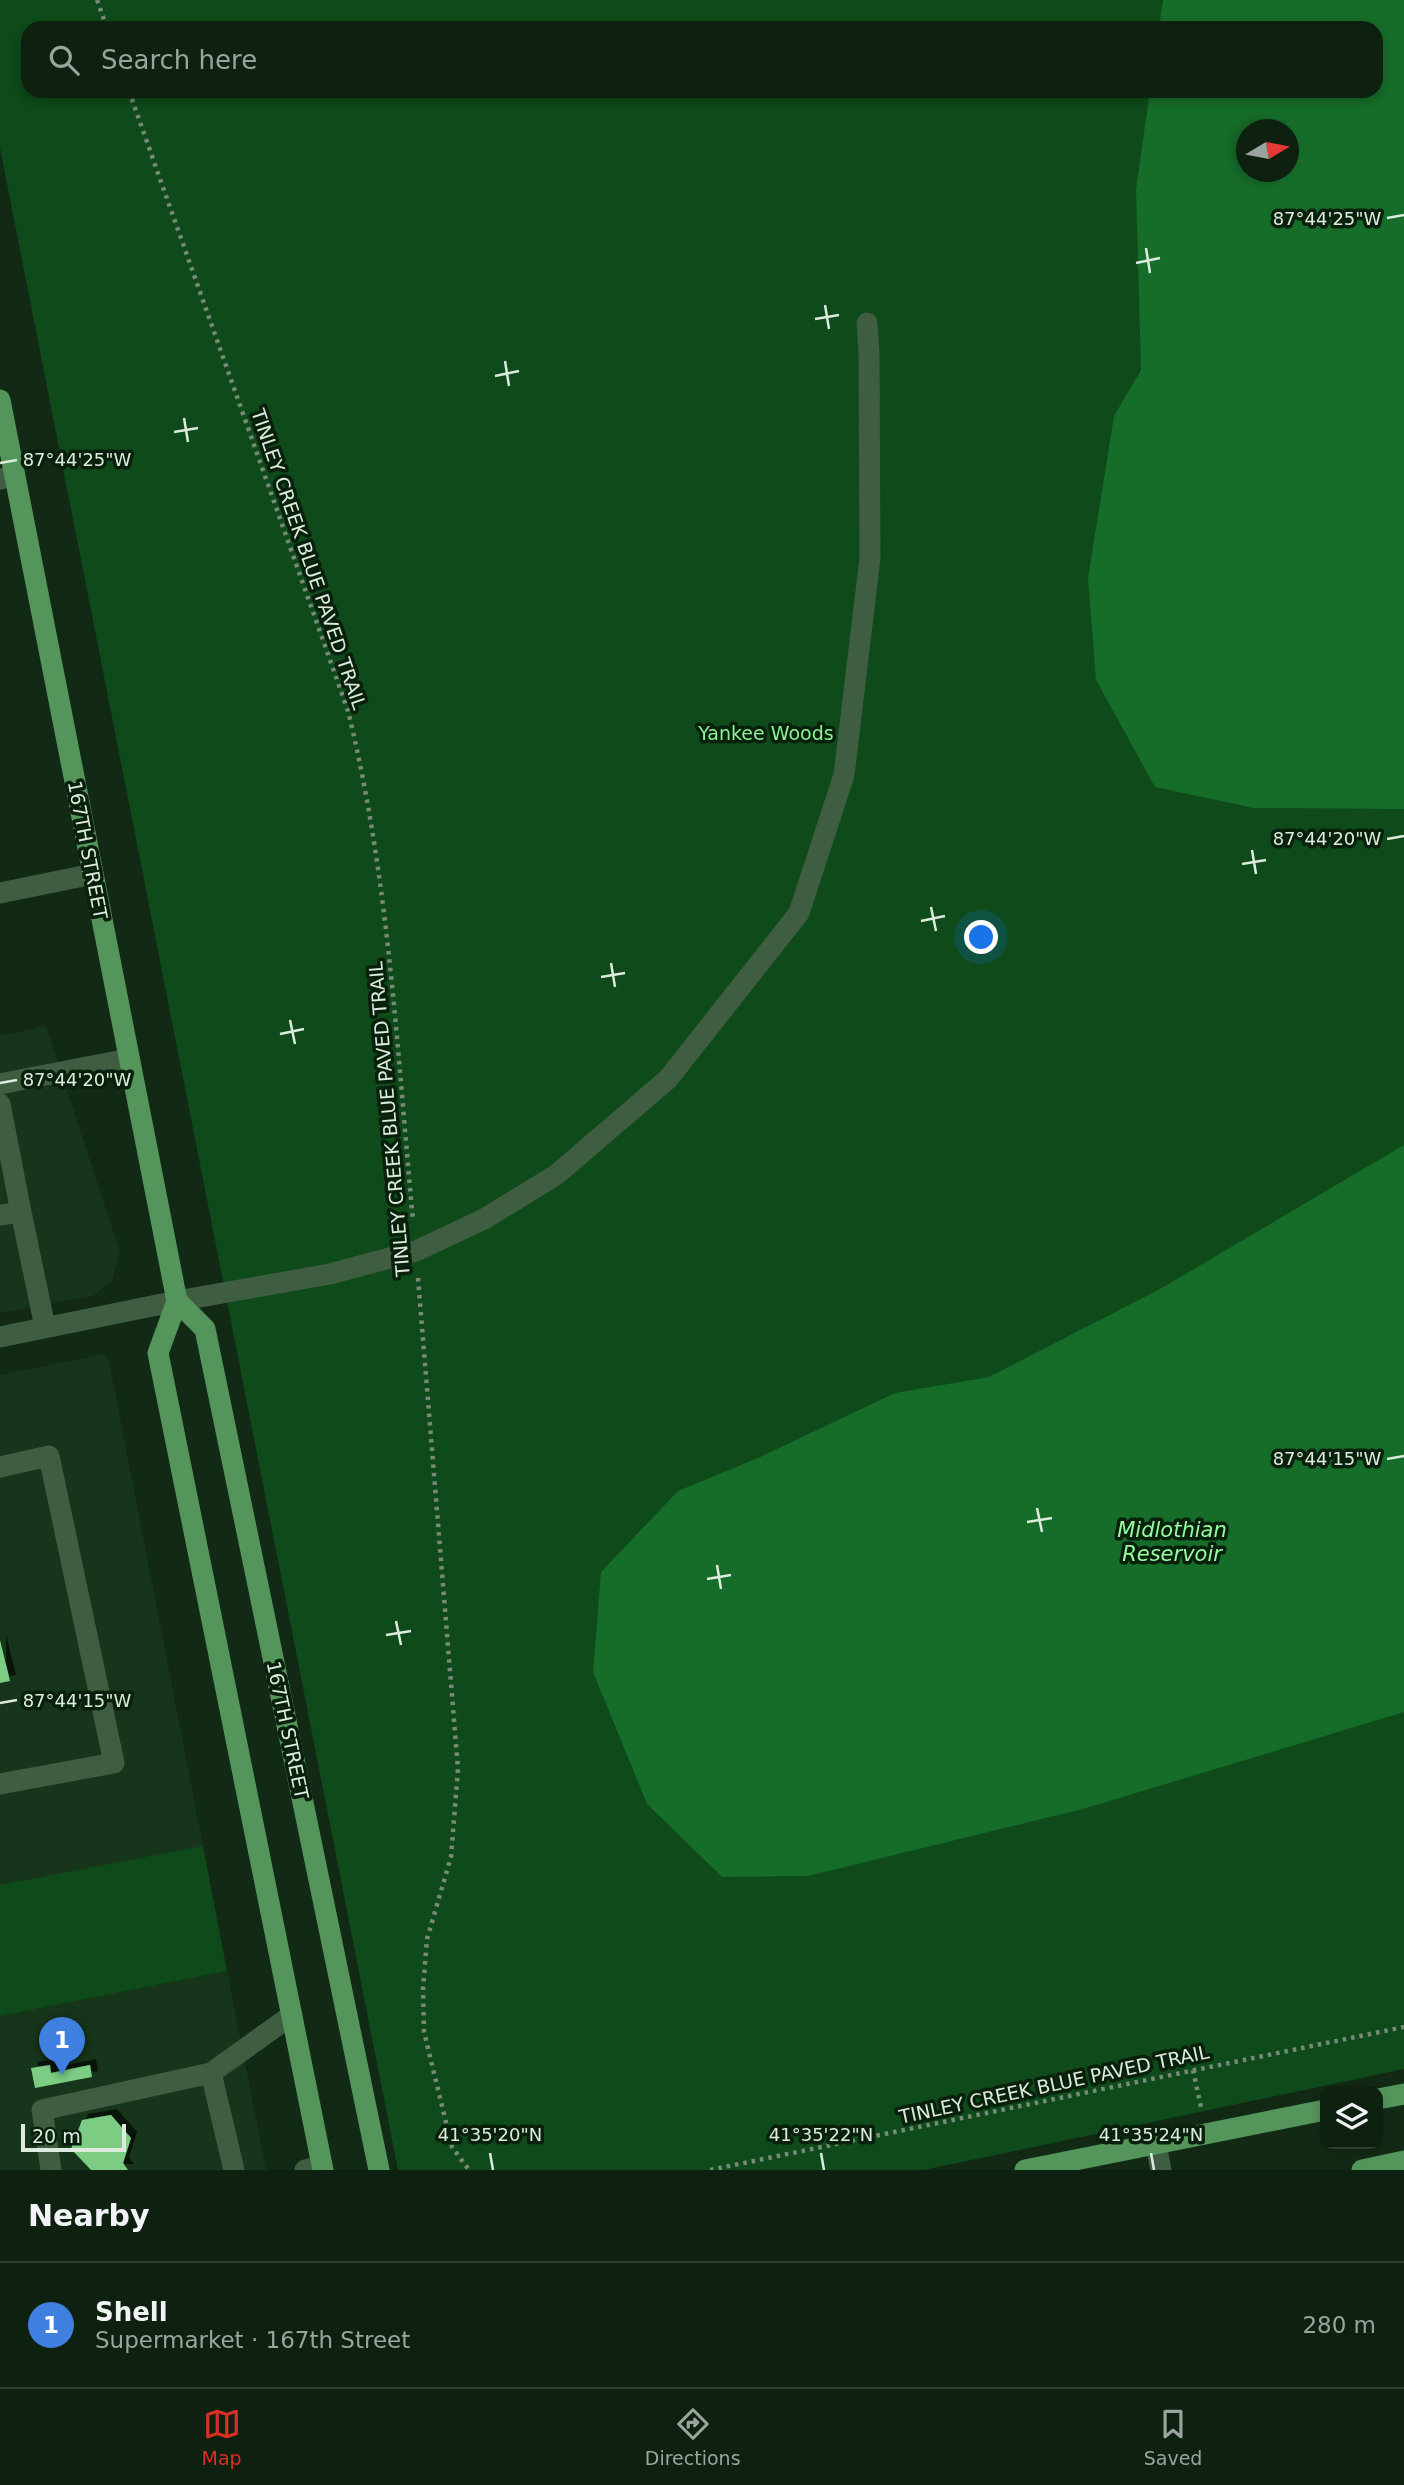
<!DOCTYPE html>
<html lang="en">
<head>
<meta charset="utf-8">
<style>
	:root { --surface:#0e2010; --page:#172819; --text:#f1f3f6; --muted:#9ba39f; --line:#2e3e30; --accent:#d93025 }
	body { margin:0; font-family:"DejaVu Sans",sans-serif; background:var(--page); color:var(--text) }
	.controls { position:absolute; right:21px; bottom:21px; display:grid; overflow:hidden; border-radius:14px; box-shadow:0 4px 10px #0003 }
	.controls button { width:63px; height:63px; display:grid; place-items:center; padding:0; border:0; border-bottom:2px solid var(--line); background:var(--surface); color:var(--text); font:35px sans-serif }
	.compass { position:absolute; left:1236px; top:119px; width:63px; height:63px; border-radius:50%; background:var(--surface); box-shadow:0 4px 10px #0003; rotate:80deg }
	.scale { position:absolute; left:21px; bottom:18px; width:105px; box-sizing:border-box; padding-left:7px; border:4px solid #dcebdd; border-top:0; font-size:19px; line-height:24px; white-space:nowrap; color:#dcebdd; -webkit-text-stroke:5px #09200c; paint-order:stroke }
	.you { position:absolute; left:982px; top:938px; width:24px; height:24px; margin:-18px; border:5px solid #fff; border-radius:50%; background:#1a73e8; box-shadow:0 0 0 10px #1a73e833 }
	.badge { display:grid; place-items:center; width:46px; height:46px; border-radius:50%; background:var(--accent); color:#fff; font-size:23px; font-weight:700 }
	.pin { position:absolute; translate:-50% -58px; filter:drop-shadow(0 2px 4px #0008) }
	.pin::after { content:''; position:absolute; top:37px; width:24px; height:21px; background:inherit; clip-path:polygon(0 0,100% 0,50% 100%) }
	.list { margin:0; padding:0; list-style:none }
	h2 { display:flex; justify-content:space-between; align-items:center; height:91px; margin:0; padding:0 28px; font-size:30px }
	h2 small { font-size:23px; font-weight:400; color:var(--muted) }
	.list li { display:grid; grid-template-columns:46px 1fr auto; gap:21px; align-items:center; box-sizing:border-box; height:126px; padding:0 28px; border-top:2px solid var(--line) }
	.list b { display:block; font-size:26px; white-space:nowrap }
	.list p { margin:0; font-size:23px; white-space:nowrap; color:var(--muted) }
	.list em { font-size:23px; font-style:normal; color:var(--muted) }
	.icon { flex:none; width:38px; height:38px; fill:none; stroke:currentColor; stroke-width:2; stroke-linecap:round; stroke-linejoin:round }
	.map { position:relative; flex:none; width:1404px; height:2170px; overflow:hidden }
	.search { position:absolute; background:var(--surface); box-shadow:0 4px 10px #0003; left:21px; right:21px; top:21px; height:77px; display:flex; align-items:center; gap:18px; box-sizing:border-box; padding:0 24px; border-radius:21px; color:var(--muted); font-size:26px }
	.sheet { height:217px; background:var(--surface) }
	nav { display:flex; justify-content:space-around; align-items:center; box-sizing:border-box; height:98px; border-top:2px solid var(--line); background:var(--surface); font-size:19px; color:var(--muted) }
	nav a { display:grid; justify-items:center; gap:4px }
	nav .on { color:var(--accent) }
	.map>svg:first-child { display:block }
	.built { fill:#17351b }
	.green { fill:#0e4a1a; fill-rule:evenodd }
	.water { fill:#166c29; fill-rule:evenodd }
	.building { fill:#7ccc84; filter:url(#shadow) }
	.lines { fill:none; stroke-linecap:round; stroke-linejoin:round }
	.path { stroke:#778a79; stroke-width:4.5; stroke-dasharray:3.5 5; stroke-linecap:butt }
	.minor { stroke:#3f5d41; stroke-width:21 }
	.major { stroke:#54955b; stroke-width:21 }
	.ticks { fill:none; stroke:#dcebdd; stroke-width:2.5 }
	.labels { text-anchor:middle; stroke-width:7; stroke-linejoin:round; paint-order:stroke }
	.street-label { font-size:19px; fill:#dcebdd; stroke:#09200c }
	.park-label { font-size:19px; fill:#8af295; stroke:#09200c }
	.water-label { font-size:21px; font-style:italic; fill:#94fb9e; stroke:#09200c }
	.ticks-label { font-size:18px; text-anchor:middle; fill:#dcebdd; stroke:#09200c; stroke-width:7; stroke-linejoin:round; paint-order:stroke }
</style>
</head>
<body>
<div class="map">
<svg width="1404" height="2170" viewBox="0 0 1404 2170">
	<defs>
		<filter id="shadow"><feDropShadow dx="6" dy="-6" stdDeviation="0" flood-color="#0009"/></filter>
	</defs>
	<rect width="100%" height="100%" fill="#122a15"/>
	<!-- built -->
	<path class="built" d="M46,1026L120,1252L112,1281L93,1296L0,1313V1036Z
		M104,1354L109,1361L203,1846L0,1887V1375Z
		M227,1971L266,2170H0V2016Z"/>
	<!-- green -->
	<path class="green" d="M0,0H1404V2069L924,2170H398L0,148ZM28,28H1376V91H28ZM1246,130H1288V172H1246Z
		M203,1846L227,1971L0,2016V1885Z"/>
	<!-- water -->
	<path class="water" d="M1163,0H1404V809L1254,808L1155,787L1096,680L1088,578L1114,416L1141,370L1136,189L1150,91H1376V28H1159ZM1246,130H1288V172H1246Z
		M1404,1145V1712L1083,1809L808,1876L722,1877L647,1804L593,1672L601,1572L678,1491L758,1458L895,1393L989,1377L1160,1289Z"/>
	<!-- building -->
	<path class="building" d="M0,1640L10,1681L0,1683Z
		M50,2065L51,2073L90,2065L92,2077L35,2088L31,2068Z
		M111,2115L131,2138L123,2163L128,2170H91L71,2149L82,2120Z"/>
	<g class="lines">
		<!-- path -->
		<path class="path" d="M97,0L107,28
			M129,91L348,711C389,878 397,1050 413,1221
			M418,1278L458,1769L451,1857L427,1939L423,1989L424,2032L452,2147L469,2170
			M1193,2070L1201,2107
			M710,2170L1404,2027"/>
		<!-- minor -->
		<path class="minor" d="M0,479L14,476
			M0,893L93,874
			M0,1084L128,1059
			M0,1104L21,1212L0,1215
			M21,1212L45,1327
			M0,1337L177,1301L330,1274L416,1251L484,1219L556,1175L668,1079L799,913L844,775L870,558L869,353L867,323
			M0,1467L49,1456L114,1763L0,1784
			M211,2073L234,2170
			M1156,2144L1161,2170
			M51,2170L42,2110L211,2073L292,2015
			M305,2170L322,2166"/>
		<!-- major -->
		<path class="major" d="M0,400L177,1301L205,1329L379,2170
			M177,1301L158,1353L323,2170
			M1378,2099L1404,2094
			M1025,2170L1325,2110
			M1362,2170L1404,2161"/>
	</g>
	<!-- ticks -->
	<path class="ticks" d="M1387,218L1404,215M1146,248L1150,273M1136,263L1160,258M825,305L829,329M815,319L839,315M505,361L509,386M495,376L519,371M184,418L188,442M174,432L198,428M0,463L17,460M1387,839L1404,836M1252,850L1256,874M1242,864L1266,860M931,907L936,931M921,921L945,916M611,963L615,987M601,977L625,973M290,1020L295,1044M280,1034L304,1029M0,1083L17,1080M1387,1459L1404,1456M1037,1508L1042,1532M1027,1522L1052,1518M717,1565L721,1589M707,1579L731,1575M396,1621L401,1645M386,1635L411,1631M0,1703L17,1700M490,2153L493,2170M821,2153L824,2170M1151,2153L1154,2170"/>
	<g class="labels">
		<!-- street labels -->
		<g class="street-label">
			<text transform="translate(309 559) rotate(71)" y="7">TINLEY CREEK BLUE PAVED TRAIL</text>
			<text transform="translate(88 850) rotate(79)" y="7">167TH STREET</text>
			<text transform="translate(389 1119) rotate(-95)" y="7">TINLEY CREEK BLUE PAVED TRAIL</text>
			<text transform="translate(288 1730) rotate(78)" y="7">167TH STREET</text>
			<text transform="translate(1054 2084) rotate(-12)" y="7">TINLEY CREEK BLUE PAVED TRAIL</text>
		</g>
		<!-- park labels -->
		<g class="park-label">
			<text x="766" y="740">Yankee Woods</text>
		</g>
		<!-- water labels -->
		<g class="water-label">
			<text x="1172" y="1537">Midlothian<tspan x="1172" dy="24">Reservoir</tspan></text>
		</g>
	</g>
	<g class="ticks-label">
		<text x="1327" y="225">87°44'25"W</text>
		<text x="77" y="466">87°44'25"W</text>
		<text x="1327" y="845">87°44'20"W</text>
		<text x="77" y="1086">87°44'20"W</text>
		<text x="1327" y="1465">87°44'15"W</text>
		<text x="77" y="1707">87°44'15"W</text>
		<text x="490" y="2141">41°35'20"N</text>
		<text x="821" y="2141">41°35'22"N</text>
		<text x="1151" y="2141">41°35'24"N</text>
	</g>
</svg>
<div class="controls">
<button><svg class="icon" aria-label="layers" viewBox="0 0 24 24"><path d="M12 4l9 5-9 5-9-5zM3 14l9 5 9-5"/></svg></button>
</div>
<svg class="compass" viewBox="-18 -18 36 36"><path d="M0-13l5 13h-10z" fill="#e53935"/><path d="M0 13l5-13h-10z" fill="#9ba39f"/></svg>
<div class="scale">20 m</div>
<div class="you"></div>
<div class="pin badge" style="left:62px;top:2075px;background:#3f7fe0">1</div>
<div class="search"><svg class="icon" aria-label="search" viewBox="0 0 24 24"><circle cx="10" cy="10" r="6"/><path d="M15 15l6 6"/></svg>Search here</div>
</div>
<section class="sheet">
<h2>Nearby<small></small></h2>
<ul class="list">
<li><span class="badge" style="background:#3f7fe0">1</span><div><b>Shell</b><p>Supermarket · 167th Street</p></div><em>280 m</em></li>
</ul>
</section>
<nav>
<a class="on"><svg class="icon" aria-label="map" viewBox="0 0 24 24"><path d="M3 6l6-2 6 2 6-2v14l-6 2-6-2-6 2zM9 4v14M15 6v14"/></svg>Map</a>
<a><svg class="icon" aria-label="directions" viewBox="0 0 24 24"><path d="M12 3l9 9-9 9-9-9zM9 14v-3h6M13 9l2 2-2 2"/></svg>Directions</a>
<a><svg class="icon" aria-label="saved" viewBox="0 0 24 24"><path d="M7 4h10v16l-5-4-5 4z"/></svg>Saved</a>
</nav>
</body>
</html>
